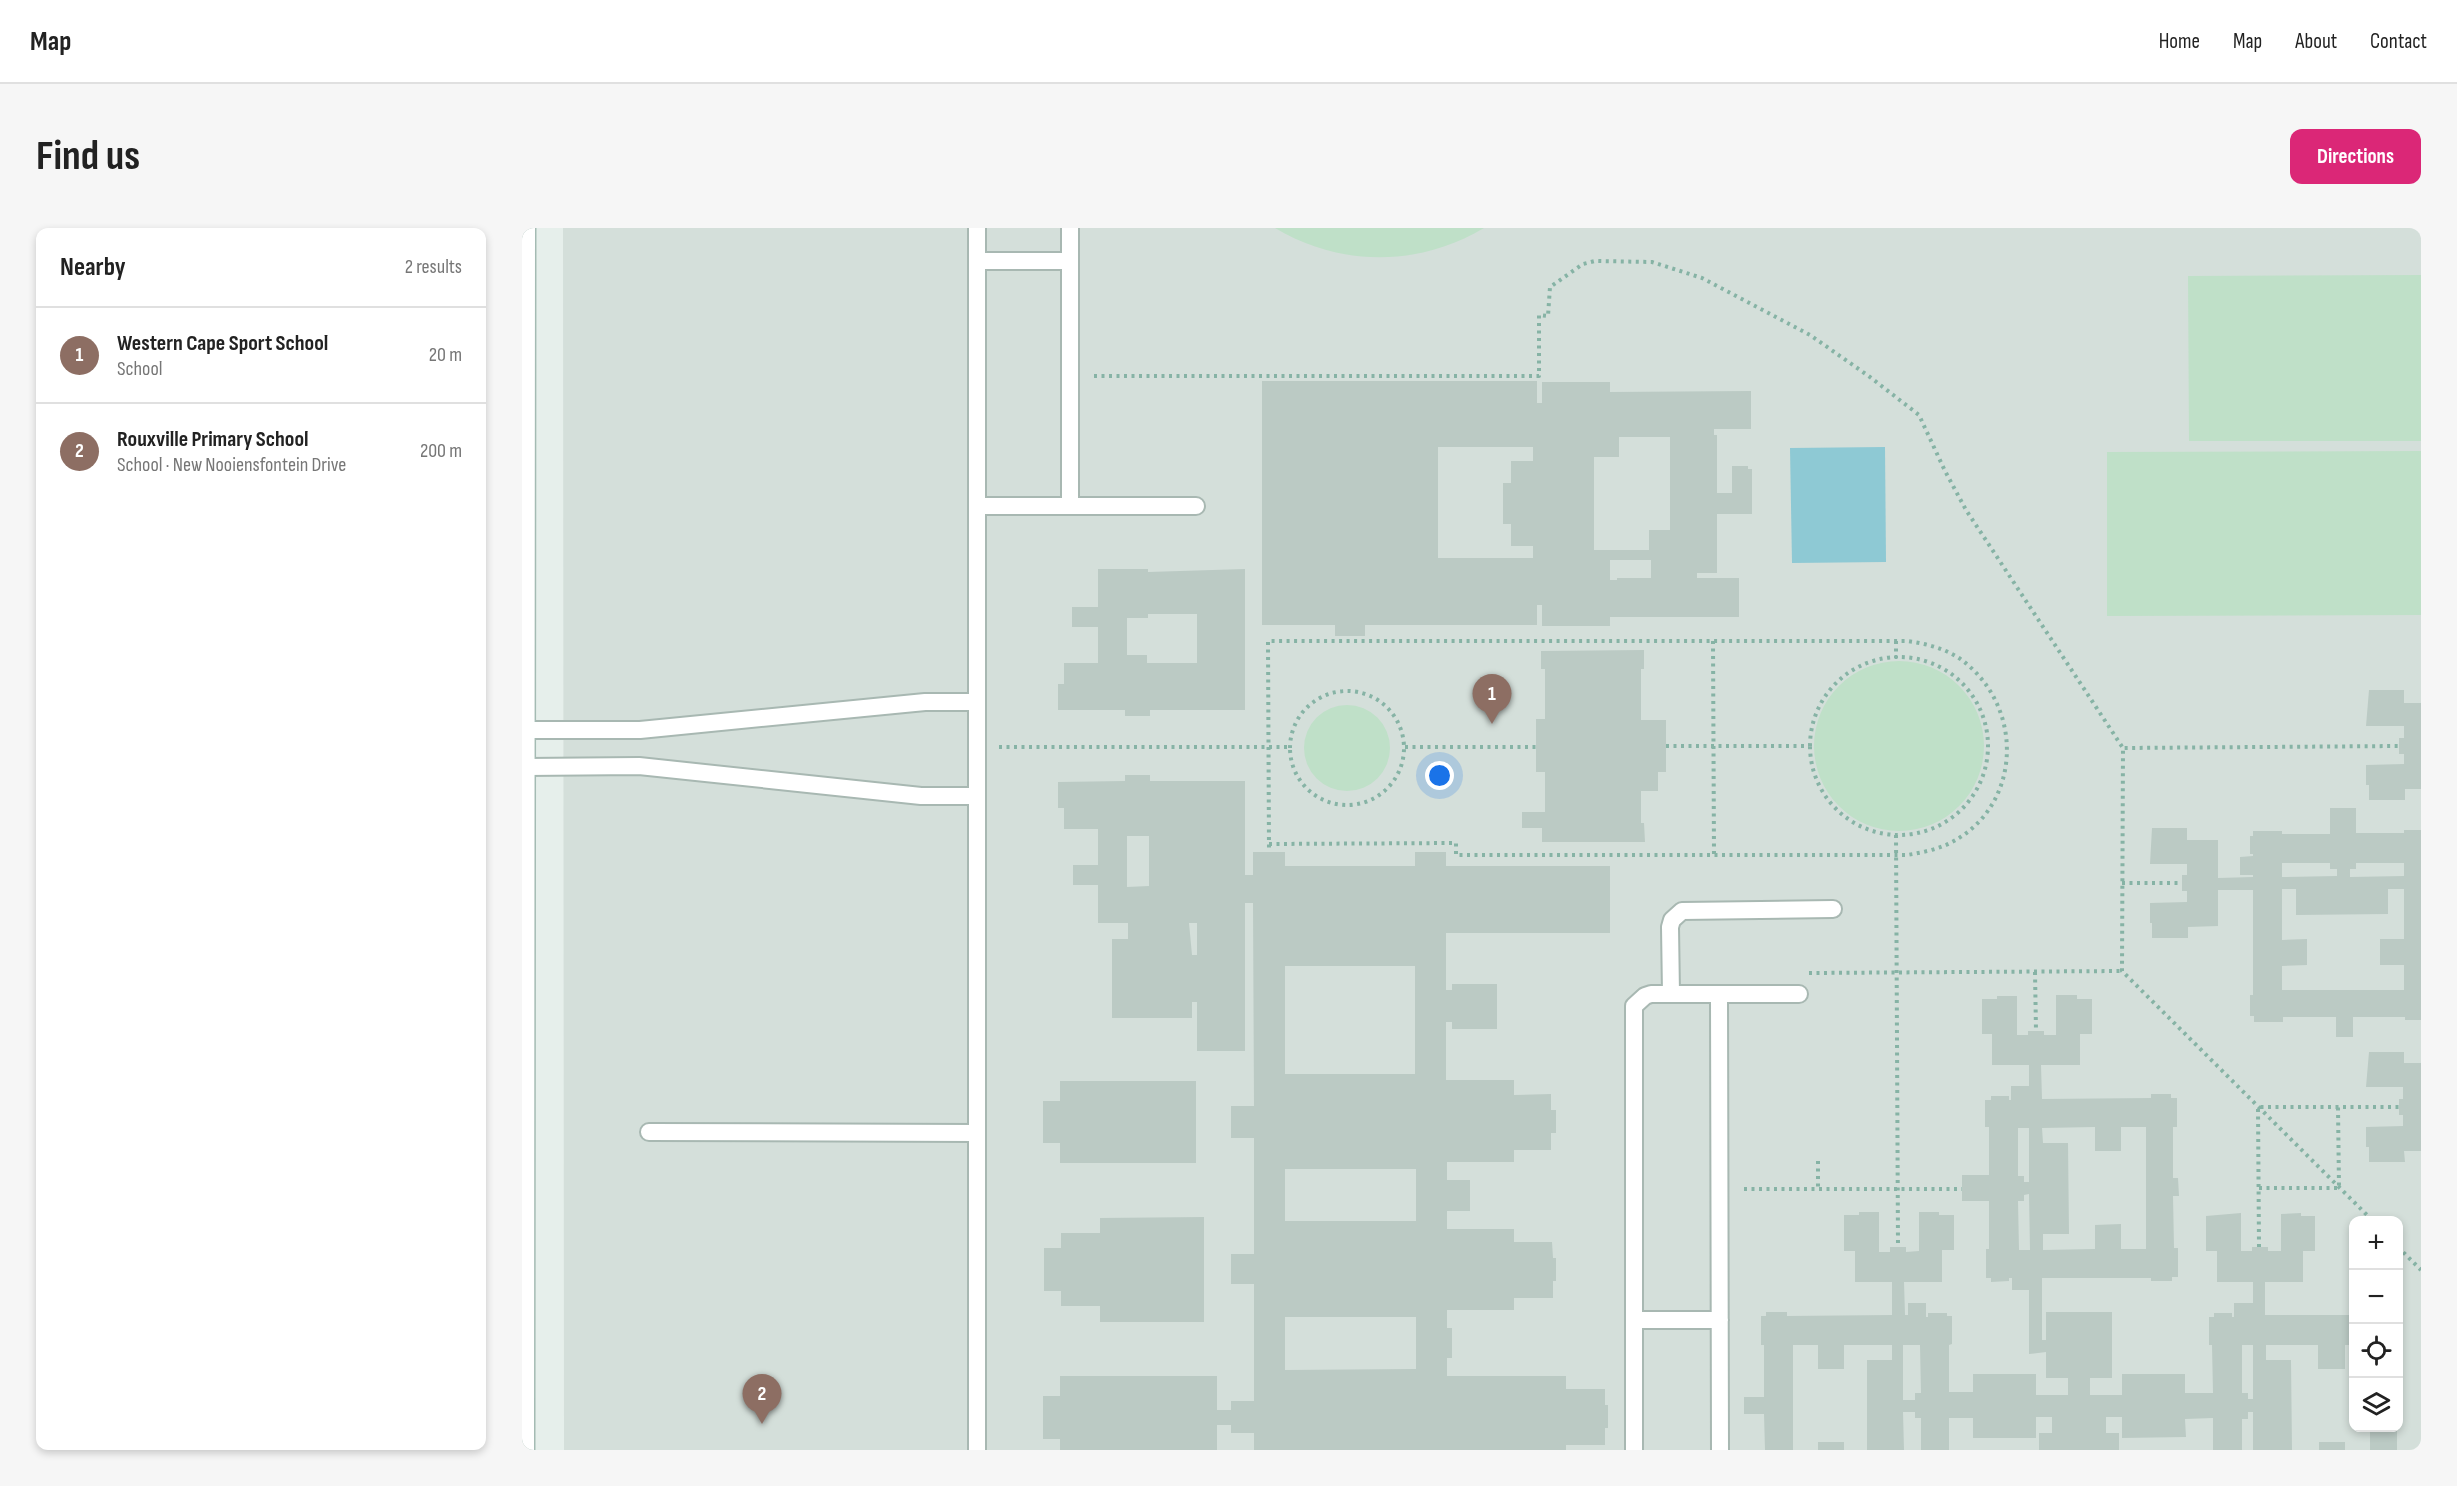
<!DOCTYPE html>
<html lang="en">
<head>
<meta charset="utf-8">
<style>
	:root { --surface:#fff; --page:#f6f6f6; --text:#222; --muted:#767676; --line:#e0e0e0; --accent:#db2777 }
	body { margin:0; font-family:"Sofia Sans Condensed",sans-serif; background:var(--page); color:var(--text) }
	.controls { position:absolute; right:18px; bottom:18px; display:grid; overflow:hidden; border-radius:12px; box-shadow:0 3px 9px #0003 }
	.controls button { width:54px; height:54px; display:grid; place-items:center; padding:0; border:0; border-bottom:2px solid var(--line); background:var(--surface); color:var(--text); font:30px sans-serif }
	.you { position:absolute; left:918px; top:548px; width:21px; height:21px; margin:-15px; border:4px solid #fff; border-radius:50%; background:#1a73e8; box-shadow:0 0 0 9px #1a73e833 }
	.badge { display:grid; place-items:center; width:39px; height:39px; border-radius:50%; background:var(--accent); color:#fff; font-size:20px; font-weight:700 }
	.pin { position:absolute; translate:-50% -50px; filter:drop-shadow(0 2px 3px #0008) }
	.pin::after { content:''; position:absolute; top:32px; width:21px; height:18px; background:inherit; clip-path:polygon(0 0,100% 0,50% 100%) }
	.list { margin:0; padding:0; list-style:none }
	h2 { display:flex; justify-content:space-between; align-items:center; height:78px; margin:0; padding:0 24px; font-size:26px }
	h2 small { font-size:20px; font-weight:400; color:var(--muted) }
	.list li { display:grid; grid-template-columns:39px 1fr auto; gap:18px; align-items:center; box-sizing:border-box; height:96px; padding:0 24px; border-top:2px solid var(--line) }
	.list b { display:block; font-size:22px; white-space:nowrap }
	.list p { margin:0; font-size:20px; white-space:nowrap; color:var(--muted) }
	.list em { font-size:20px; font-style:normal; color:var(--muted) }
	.icon { flex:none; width:33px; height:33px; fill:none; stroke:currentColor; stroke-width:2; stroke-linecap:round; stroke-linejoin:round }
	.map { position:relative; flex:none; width:1899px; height:1222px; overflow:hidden; border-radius:12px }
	header { display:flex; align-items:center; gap:36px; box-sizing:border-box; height:84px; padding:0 30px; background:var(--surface); border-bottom:2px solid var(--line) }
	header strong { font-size:28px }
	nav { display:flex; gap:33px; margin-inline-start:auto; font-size:21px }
	.intro { display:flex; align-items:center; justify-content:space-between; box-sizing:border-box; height:144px; padding:0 36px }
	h1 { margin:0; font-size:42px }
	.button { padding:15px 27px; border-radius:12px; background:var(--accent); color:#fff; font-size:21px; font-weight:700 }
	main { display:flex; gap:36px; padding:0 36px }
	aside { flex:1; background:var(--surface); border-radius:12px; box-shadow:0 3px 9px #0003 }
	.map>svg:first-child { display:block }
	.built { fill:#d4dfda; fill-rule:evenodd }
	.green { fill:#bfe0c8 }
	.water { fill:#8ec9d4 }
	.building { fill:#bbcac4; fill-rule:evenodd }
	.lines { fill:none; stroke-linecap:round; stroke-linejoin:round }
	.lane-casing { stroke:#a8b8b2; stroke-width:20 }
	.secondary-casing { stroke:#a4bbb3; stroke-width:21 }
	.path { stroke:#86b3a5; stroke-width:4; stroke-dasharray:3 4.5; stroke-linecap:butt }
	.lane { stroke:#fff; stroke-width:16 }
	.secondary { stroke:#fff; stroke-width:18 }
</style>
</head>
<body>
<header>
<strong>Map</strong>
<nav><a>Home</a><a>Map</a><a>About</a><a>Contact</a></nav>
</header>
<div class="intro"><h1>Find us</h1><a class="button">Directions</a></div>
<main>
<aside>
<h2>Nearby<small>2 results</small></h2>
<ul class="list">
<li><span class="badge" style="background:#8d6e63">1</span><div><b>Western Cape Sport School</b><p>School</p></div><em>20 m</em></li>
<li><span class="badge" style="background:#8d6e63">2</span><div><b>Rouxville Primary School</b><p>School · New Nooiensfontein Drive</p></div><em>200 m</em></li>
</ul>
</aside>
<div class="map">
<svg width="1899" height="1222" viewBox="0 0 1899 1222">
	<rect width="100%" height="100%" fill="#e6efeb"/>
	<!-- built -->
	<path class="built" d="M41,0H1899V1222H42ZM1832,992H1876V1200H1832Z"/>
	<!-- green -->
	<path class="green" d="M753,0H962C897,39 818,39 753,0Z
		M1899,47V213H1667L1666,48Z
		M1899,223V387L1585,388V224Z
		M1292 518a85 85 0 1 1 170 0a85 85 0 1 1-170 0Z
		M782 520a43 43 0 1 1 86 0a43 43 0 1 1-86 0Z"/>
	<!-- water -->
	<path class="water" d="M1363,219L1364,334L1270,335L1268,220Z"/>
	<!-- building -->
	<path class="building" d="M740,153H1015V175H1020V154H1088V164L1229,163V201H1192V207H1195V265H1210V238H1226V241H1230V286H1195V345H1175V350H1217V389H1088V398H1020V377H1015V397H843V408H813V397H740ZM1097,209H1148V302H1127V322H1072V229H1097ZM916,219H1011V233H989V255H981V296H989V318H1011V330H916ZM1088,332H1129V350H1095V352H1088Z
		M576,341H626V344L723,341V482H628V488H603V482H536V456H542V435H576V399H550V379H576ZM626,386H675V435H625V427H605V390H626Z
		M1122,422V441H1119V492H1144V544H1136V563H1119V595H1122L1123,614H1020V600H1000V584H1023V544H1014V491H1023V441H1019V423Z
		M1847,462H1882V475H1899V561H1883V572H1847V557H1844V537L1882,536V526H1877V510H1882V498H1844Z
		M603,547H628V553H723V647H731V624H763V638H893V624H924V638H1088V705H924V762H930V756H975V801H930V794H924V852H992V867L1029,866V882H1034V905H1029V922H992V934H925V952H948V983H925V1001H992V1014H1030L1031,1030H1034V1053H1031V1070H992V1082H925V1100H930V1130H925V1148H1044V1161H1083V1177H1086V1200H1083V1217H1044V1222H732V1205H709V1197H695V1222H538V1211H521V1168H538V1148H695V1182H709V1173H732V1056H709V1026H732V910H709V878H732L731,675H723V823H675V774H670V790H590V711H606V695H576V657H551V637H576V601H542V580H536V554L603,553ZM605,608H627V658L605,659ZM667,695H675V727H670ZM763,738H893V846H763ZM763,941H894V993H763ZM763,1089H894V1141L763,1142Z
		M1808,580H1834V605H1882V602H1899V792H1883V789H1831V809H1814V789H1761V794H1732V788H1728V767H1731V662H1696V698L1666,699V710H1630V695H1628V675L1665,674V663H1660V647H1665V636H1628L1630,600H1665V612H1696V650L1731,649V647H1718V629L1731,628V626H1728V608H1731V603H1760V606H1808ZM1760,635H1808V641H1815V648L1760,649ZM1834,635H1882V648L1828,649V641H1834ZM1760,661H1774V687L1866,686V661H1882V711H1858V737H1882V762H1760V738L1785,737V711L1760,712Z
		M1534,767H1555V771H1570V806H1558V837H1519L1520,871L1629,870V866H1649V870H1655V899H1651V950H1656L1657,968H1651L1652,1020H1656V1049H1650V1053H1629V1050H1520V1112H1524V1084H1590V1150H1568V1167H1600V1146H1663V1165H1691L1690,1117H1687V1089H1692V1085H1710V1089H1712V1075H1731V1054H1695V1023H1684V988L1719,985V1023H1730V1019H1746V1023H1759V986L1779,985V988H1793V1023H1781V1054H1743V1087H1832V1117H1823V1141H1796V1117H1744V1132H1769L1770,1222H1731V1184H1726V1191H1720V1222H1691V1190L1663,1191L1664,1209L1600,1210V1189H1584V1205H1597V1222H1517V1205H1530V1189H1514V1210H1451V1190H1427V1222H1399V1190H1393V1184H1381L1382,1222H1345V1132H1370V1117H1322V1141H1296V1117H1271V1222H1243L1242,1186H1222V1169H1242V1117H1239V1088H1244V1084H1265V1088L1370,1087V1054H1333V1023H1322V987H1337V984H1357V1024H1368V1019H1384V1024L1397,1023V984H1417V987H1432V1022H1420V1054H1382L1383,1087H1386V1075H1404V1089H1406V1085H1425V1088H1430V1116L1427,1117V1164H1451V1146H1514V1167H1546V1150H1524V1124L1507,1126V1062H1490V1050H1487V1053L1469,1054V1050H1464V1021H1467V973H1440V947H1467V899H1463V872H1469V868H1487V872H1489V858H1507V837H1470V806H1460V771H1475V768H1495V807H1506V803H1522V807H1534ZM1573,899V923H1599V899H1624V1021H1599V996L1573,997V1021L1521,1022V1006H1547L1546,915H1521L1520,900ZM1496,900H1507V954H1502V948H1496ZM1507,966L1508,1022H1497L1496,973H1502V967ZM1381,1117H1398L1399,1165H1393V1172H1381ZM1720,1117H1731V1171H1726V1165H1720Z
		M1847,824H1882V835H1899V923H1882L1883,934H1847V919H1844V899L1881,898V887H1877V871H1881V859H1844Z
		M538,853H674V935H538V915H521V873H538Z
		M682,989V1094H578V1078H539V1063H522V1020H539V1005H578V990Z
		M1876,1168H1880V1185H1876Z
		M1848,1200H1875V1222H1848Z
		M1296,1214H1322V1222H1296Z
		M1797,1214H1823V1222H1797Z"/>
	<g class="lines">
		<!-- lane casing -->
		<g class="lane-casing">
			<path id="lane" d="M455,33H548
				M455,278H674
				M548,278V0
				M4,502H118L403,474H455
				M4,539L117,538L399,568H455
				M1149,766L1148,699L1150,692L1160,683L1311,681
				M1197,766L1198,1222
				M127,904L455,905
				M1112,1092H1198
				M455,1222V0
				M1112,1222V778L1123,768L1129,766H1277"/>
		</g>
		<!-- secondary casing -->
		<g class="secondary-casing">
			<path id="secondary" d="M3,1222L4,0"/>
		</g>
		<!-- path -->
		<path class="path" d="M572,148H1017V87L1026,88L1028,59L1061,36L1073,33L1130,34L1180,50L1288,107L1348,149L1397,187L1423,243L1444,282L1601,520
			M1191,413L1192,627
			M1374,413V430
			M1288 518a89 89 0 1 1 178 0a89 89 0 1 1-178 0Z
			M768 520a57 57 0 1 1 114 0a57 57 0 1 1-114 0Z
			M1144,518H1287
			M477,519H768
			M883,519H1014
			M1374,607L1376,1019
			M747,616L934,615V627H1385C1398,625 1412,622 1424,617C1497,584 1504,488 1447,438C1430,422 1407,416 1385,413H746L747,624
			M1600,655H1660
			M1513,744L1514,803
			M1287,745L1600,743
			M1296,933V961
			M1737,960H1817L1816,879
			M1222,961H1440
			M1850,992L1600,743L1601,520L1877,518
			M1737,1019L1736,879H1877
			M1876,1019L1899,1042"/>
		<!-- lane -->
		<use href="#lane" class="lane"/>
		<!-- secondary -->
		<use href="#secondary" class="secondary"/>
	</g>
</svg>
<div class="controls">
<button>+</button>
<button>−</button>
<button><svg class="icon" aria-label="locate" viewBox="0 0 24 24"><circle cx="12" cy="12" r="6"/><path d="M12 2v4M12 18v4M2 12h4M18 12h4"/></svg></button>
<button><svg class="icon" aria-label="layers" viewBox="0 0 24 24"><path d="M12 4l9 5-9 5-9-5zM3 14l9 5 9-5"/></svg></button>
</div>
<div class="you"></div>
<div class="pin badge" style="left:970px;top:496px;background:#8d6e63">1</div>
<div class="pin badge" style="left:240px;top:1196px;background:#8d6e63">2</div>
</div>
</main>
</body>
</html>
